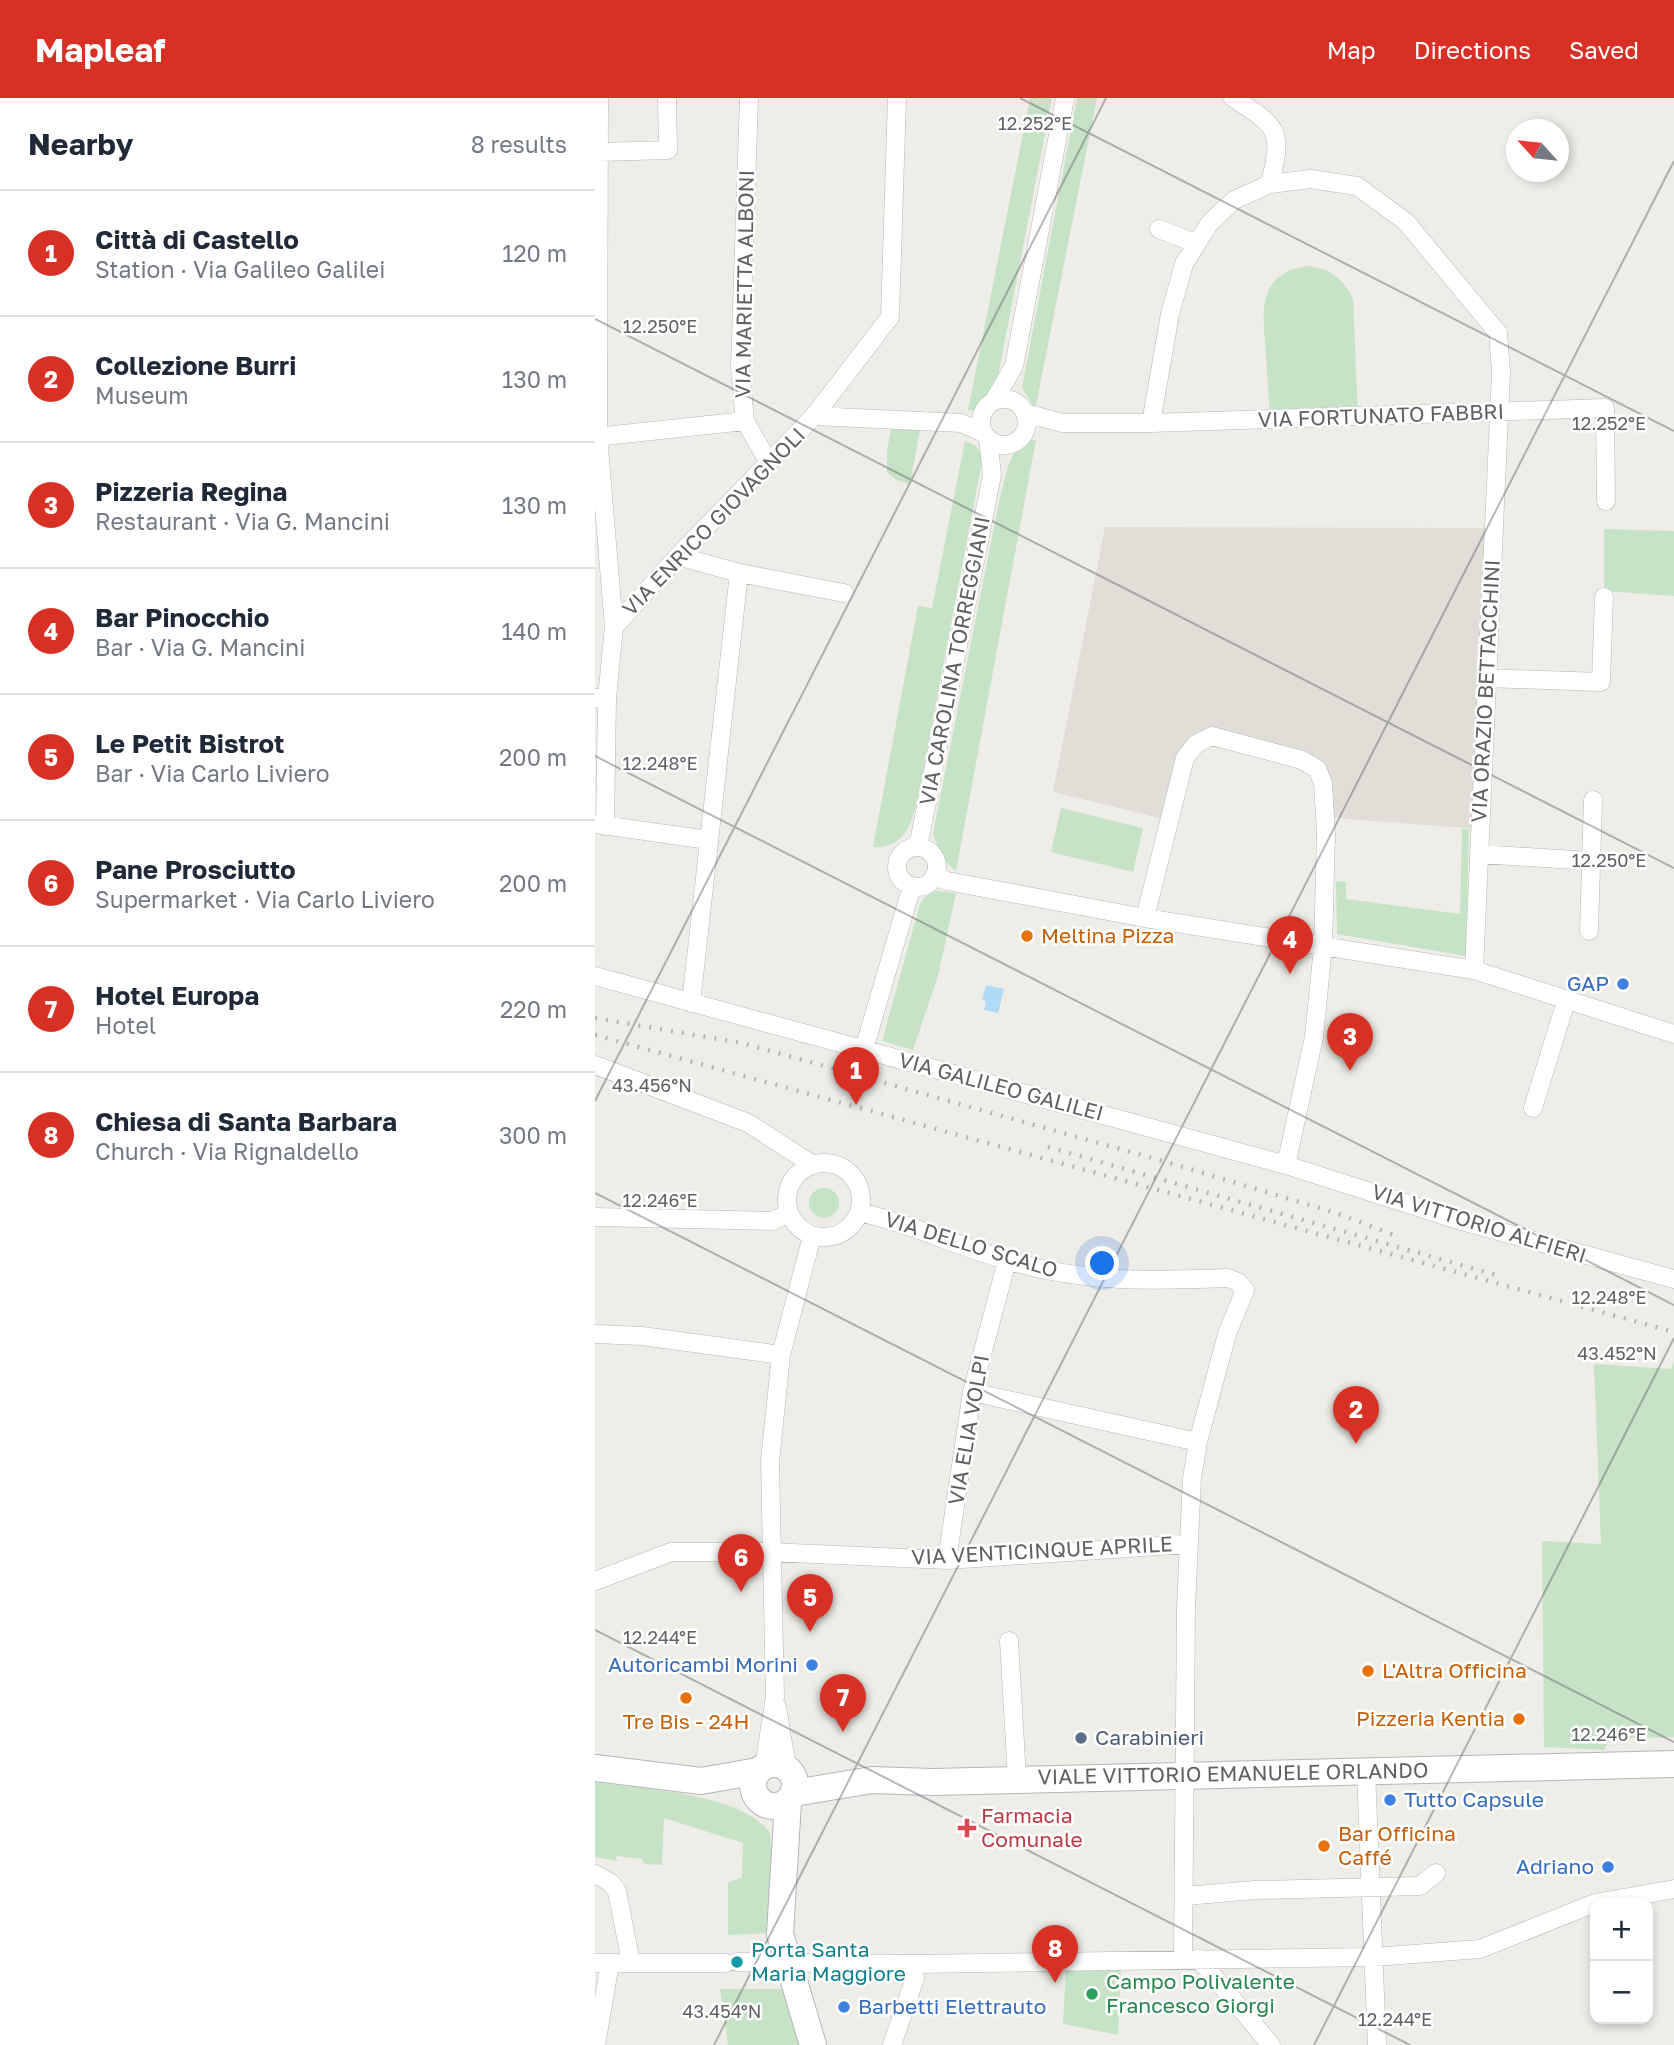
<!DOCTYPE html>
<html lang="en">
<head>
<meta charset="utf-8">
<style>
	:root { --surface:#fff; --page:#f6f6f7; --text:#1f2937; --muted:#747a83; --line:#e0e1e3; --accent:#d93025 }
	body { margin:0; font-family:"Golos Text",sans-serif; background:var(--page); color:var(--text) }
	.controls { position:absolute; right:21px; bottom:21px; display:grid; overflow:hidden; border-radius:14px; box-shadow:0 4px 10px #0003 }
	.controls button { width:63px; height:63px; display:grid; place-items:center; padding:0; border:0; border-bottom:2px solid var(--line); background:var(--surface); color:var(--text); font:35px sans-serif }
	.compass { position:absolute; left:911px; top:21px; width:63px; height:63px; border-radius:50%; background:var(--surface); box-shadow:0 4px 10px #0003; rotate:297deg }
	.you { position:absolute; left:508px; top:1166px; width:24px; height:24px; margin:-18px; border:5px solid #fff; border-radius:50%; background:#1a73e8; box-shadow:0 0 0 10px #1a73e833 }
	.badge { display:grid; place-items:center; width:46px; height:46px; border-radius:50%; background:var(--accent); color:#fff; font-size:23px; font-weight:700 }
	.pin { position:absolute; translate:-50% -58px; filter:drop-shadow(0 2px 4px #0008) }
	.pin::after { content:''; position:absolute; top:37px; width:24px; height:21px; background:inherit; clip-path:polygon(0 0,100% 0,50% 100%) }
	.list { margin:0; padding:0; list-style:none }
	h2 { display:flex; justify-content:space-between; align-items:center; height:91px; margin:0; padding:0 28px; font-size:30px }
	h2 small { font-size:23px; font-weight:400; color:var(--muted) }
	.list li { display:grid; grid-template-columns:46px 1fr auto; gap:21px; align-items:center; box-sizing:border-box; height:126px; padding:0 28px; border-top:2px solid var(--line) }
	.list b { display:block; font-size:26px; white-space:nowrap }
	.list p { margin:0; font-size:23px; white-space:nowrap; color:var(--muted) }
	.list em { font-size:23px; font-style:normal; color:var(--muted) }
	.map { position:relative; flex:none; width:1079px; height:1947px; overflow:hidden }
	header { display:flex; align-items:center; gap:42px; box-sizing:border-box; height:98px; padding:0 35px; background:var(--accent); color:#fff }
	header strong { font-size:33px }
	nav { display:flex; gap:38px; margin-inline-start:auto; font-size:24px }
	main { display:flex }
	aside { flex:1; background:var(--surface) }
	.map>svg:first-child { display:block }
	.education { fill:#e1ded8 }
	.green { fill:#c7e3c6 }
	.water { fill:#b0daf6 }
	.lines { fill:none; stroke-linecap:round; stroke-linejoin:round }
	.street-casing { stroke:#b4b7ba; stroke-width:19 }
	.secondary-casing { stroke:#b3b6b9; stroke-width:28 }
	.street { stroke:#fff; stroke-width:18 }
	.secondary { stroke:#fff; stroke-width:26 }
	.rail { stroke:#b4b5b5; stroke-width:4.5; stroke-dasharray:2 9; stroke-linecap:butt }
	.ticks { fill:none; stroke:#5e6265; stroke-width:2; stroke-opacity:0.45 }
	.food-dot { fill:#e8710a; stroke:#fff; stroke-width:2.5 }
	.shop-dot { fill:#3f7fe0; stroke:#fff; stroke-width:2.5 }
	.service-dot { fill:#5c6f8a; stroke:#fff; stroke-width:2.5 }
	.health-dot { fill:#e0444e; stroke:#fff; stroke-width:2.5 }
	.culture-dot { fill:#0f9aa8; stroke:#fff; stroke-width:2.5 }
	.leisure-dot { fill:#2e9e5b; stroke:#fff; stroke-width:2.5 }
	.labels { text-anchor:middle; stroke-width:5; stroke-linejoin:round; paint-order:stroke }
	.street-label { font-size:21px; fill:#5e6265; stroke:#fff }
	.food-label { font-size:21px; fill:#c56008; stroke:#fff; text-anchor:start }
	.shop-label { font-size:21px; fill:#366cbe; stroke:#fff; text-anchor:end }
	.service-label { font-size:21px; fill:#4e5e75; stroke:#fff; text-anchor:start }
	.health-label { font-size:21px; fill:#be3a42; stroke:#fff; text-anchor:start }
	.culture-label { font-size:21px; fill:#0d838f; stroke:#fff; text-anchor:start }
	.leisure-label { font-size:21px; fill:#27864d; stroke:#fff; text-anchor:start }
	.ticks-label { font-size:18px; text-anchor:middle; fill:#5e6265; stroke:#fff; stroke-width:5; stroke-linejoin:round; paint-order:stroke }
</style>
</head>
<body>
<header>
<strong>Mapleaf</strong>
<nav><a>Map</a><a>Directions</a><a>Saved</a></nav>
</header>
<main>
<aside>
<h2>Nearby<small>8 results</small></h2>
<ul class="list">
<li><span class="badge">1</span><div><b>Città di Castello</b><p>Station · Via Galileo Galilei</p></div><em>120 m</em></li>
<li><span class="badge">2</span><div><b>Collezione Burri</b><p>Museum</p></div><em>130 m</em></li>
<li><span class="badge">3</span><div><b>Pizzeria Regina</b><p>Restaurant · Via G. Mancini</p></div><em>130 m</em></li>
<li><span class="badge">4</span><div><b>Bar Pinocchio</b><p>Bar · Via G. Mancini</p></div><em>140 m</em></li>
<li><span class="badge">5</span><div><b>Le Petit Bistrot</b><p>Bar · Via Carlo Liviero</p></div><em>200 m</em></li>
<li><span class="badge">6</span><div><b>Pane Prosciutto</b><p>Supermarket · Via Carlo Liviero</p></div><em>200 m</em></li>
<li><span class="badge">7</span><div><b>Hotel Europa</b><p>Hotel</p></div><em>220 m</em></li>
<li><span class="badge">8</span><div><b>Chiesa di Santa Barbara</b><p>Church · Via Rignaldello</p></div><em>300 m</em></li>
</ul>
</aside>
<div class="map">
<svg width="1079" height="1947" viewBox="0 0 1079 1947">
	<rect width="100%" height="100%" fill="#efede7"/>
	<!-- education -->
	<path class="education" d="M510,429L898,430L885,731L751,721L730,717L722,671L617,638L601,646L573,722L458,694Z"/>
	<!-- green -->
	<path class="green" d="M435,0H457L399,298L382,313L373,312Z
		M482,0H502L440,312L427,289Z
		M712,168C735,170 748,180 758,201L763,319L675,321C674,300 672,278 671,257C668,216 660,176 712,168Z
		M296,331L325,332L315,386L301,382L292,374V353Z
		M434,342H441L361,773L346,760L338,735L405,399C412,377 412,353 434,342Z
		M370,343L380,347L388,359L324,694C317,722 314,750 278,749L323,508L337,510Z
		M1009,431L1079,433V498L1009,493Z
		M466,710L548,730L538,774L456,754Z
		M867,731H874L871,858L742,836L741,783L751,784V801L865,816Z
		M341,793L361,795L343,878L318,952L287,943L325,806L331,798Z
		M214 1105a15 15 0 1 1 30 0a15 15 0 1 1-30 0Z
		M1079,1263V1639L1015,1641L1009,1652L949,1649L947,1443L1006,1446L999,1266L1076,1271Z
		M0,1684C45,1691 148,1695 175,1735L181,1835L133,1837V1785L147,1779L148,1745L69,1720L67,1767L49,1766L47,1761L21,1758L22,1763L0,1759Z
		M471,1872H526L523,1937L468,1926Z
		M125,1891H189L207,1947H133Z"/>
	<!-- water -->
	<path class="water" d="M391,887L409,891L403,915L389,912L391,903L387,902Z"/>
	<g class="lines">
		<!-- street casing -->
		<g class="street-casing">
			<path id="street" d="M154,0L145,269L150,323L174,365
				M638,0C684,29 688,32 675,86
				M4,54L73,52L72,0
				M564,131L600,145
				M386 324a23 23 0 1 1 46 0a23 23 0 1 1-46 0Z
				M398,304L419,268L470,0
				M430,315L468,325H556L1010,310L1011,403
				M219,318L366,325L389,335
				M556,325L575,216L589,166L614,126L639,102L675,86L715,81L762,88L811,124L903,235L906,274L879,872
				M0,339L150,323
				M83,458L144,475L96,905
				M144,475L249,495
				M19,529L83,458L219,318L295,219L302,0
				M891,580L1006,584L1009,499
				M0,600H12L19,529L3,338L4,0
				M0,726L113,742
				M10,728L12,600
				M323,749L397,377L393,340
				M302 769a20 20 0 1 1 40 0a20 20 0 1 1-40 0Z
				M884,756L995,763
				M339,778L352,783L550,820L879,872L1079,936
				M550,820L590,660L601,646L617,638L707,662L722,671L728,685L731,736L728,849L719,939L691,1067
				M994,833L998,702
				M0,878L691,1067L863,1122L1079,1181
				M269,951L317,788
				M0,967L153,1025L218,1067
				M938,1010L971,903
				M192 1102a37 37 0 1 1 74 0a37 37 0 1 1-74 0Z
				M264,1114C314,1125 362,1148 411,1162C487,1185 555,1183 633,1180L643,1184L650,1192L632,1236L603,1344L597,1380L591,1509L588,1861
				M0,1119L177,1123L194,1115
				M0,1236L47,1238L186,1257
				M377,1294L603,1344
				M352,1462L377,1294L412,1163
				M0,1483L76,1454H175L352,1462L594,1446
				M414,1543L422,1680
				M182,1609L192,1670
				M169,1669L180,1599L175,1363L186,1257L217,1138
				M771,1673L782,1947
				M0,1776L16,1785L22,1793L36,1865
				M590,1798L660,1792L825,1788L841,1775
				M1000,1805L1079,1791
				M604,1861L676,1947
				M142,1864L321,1866L779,1859L885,1851L1000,1805
				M0,1865H131
				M1,1947L15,1865
				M297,1947L320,1880"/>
		</g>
		<!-- secondary casing -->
		<g class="secondary-casing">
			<path id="secondary" d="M158 1687a21 21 0 1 1 42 0a21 21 0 1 1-42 0Z
				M0,1670L106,1683L163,1673
				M199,1695L277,1682L338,1684L1079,1666
				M193,1704L185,1836L218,1947"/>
		</g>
		<!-- street -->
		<use href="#street" class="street"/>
		<!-- secondary -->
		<use href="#secondary" class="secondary"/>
		<!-- rail -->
		<path class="rail" d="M0,920L147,945L568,1063L738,1114L799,1137
			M0,937L1079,1234
			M453,1049L901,1177"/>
	</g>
	<!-- ticks -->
	<path class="ticks" d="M425,0L1079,333M0,221L1079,770M0,658L1079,1207M0,1003L511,0M0,1095L1079,1644M0,1532L815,1947M119,1947L1079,63M719,1947L1079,1240"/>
	<!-- markers -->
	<g class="food-dot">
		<circle cx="432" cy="838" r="7"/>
		<circle cx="773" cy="1573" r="7"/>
		<circle cx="91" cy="1600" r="7"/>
		<circle cx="924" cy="1621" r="7"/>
		<circle cx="729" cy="1748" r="7"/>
	</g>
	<g class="shop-dot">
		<circle cx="1028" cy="886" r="7"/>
		<circle cx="217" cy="1567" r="7"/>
		<circle cx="795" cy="1702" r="7"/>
		<circle cx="1013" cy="1769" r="7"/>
		<circle cx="249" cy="1909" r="7"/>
	</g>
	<circle class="service-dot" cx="486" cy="1640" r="7"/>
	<path class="health-dot" d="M368.5 1719.5h7v7h7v7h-7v7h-7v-7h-7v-7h7z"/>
	<circle class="culture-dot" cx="142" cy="1864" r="7"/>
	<circle class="leisure-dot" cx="497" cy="1896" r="7"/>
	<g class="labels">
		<!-- street labels -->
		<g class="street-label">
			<text transform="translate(150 186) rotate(-89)" y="7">VIA MARIETTA ALBONI</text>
			<text transform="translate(786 318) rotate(-2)" y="7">VIA FORTUNATO FABBRI</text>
			<text transform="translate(119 424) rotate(-46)" y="7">VIA ENRICO GIOVAGNOLI</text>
			<text transform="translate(360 563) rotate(-79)" y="7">VIA CAROLINA TORREGGIANI</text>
			<text transform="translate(891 593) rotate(-87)" y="7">VIA ORAZIO BETTACCHINI</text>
			<text transform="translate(406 989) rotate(15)" y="7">VIA GALILEO GALILEI</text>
			<text transform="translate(884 1126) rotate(17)" y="7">VIA VITTORIO ALFIERI</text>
			<text transform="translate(376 1147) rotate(17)" y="7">VIA DELLO SCALO</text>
			<text transform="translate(374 1332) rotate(-80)" y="7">VIA ELIA VOLPI</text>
			<text transform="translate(447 1453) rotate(-3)" y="7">VIA VENTICINQUE APRILE</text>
			<text transform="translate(638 1676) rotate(-1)" y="7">VIALE VITTORIO EMANUELE ORLANDO</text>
		</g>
		<!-- food labels -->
		<g class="food-label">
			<text x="446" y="845">Meltina Pizza</text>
			<text x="787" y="1580">L'Altra Officina</text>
			<text x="910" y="1628" text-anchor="end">Pizzeria Kentia</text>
			<text x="91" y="1631" text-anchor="middle">Tre Bis - 24H</text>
			<text x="743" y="1743">Bar Officina<tspan x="743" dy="24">Caffé</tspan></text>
		</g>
		<!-- shop labels -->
		<g class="shop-label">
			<text x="1014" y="893">GAP</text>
			<text x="203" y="1574">Autoricambi Morini</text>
			<text x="809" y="1709" text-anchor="start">Tutto Capsule</text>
			<text x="999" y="1776">Adriano</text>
			<text x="263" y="1916" text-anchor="start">Barbetti Elettrauto</text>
		</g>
		<!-- service labels -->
		<g class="service-label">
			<text x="500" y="1647">Carabinieri</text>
		</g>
		<!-- health labels -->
		<g class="health-label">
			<text x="386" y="1725">Farmacia<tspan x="386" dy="24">Comunale</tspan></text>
		</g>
		<!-- culture labels -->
		<g class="culture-label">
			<text x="156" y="1859">Porta Santa<tspan x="156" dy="24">Maria Maggiore</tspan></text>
		</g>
		<!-- leisure labels -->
		<g class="leisure-label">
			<text x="511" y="1891">Campo Polivalente<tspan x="511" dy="24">Francesco Giorgi</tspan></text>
		</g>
	</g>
	<g class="ticks-label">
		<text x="440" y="32">12.252°E</text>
		<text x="65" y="235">12.250°E</text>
		<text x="1014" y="332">12.252°E</text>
		<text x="65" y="672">12.248°E</text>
		<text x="1014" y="769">12.250°E</text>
		<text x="57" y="994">43.456°N</text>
		<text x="65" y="1109">12.246°E</text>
		<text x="1014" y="1206">12.248°E</text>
		<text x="1022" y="1262">43.452°N</text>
		<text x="65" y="1546">12.244°E</text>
		<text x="1014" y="1643">12.246°E</text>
		<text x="127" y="1920">43.454°N</text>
		<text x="800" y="1928">12.244°E</text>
	</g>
</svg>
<div class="controls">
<button>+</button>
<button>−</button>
</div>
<svg class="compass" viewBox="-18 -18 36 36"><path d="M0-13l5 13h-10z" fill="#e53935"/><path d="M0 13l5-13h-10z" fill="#747a83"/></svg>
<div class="you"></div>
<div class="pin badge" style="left:261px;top:1007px">1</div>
<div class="pin badge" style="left:761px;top:1346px">2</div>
<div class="pin badge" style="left:755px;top:973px">3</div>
<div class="pin badge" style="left:695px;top:876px">4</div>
<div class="pin badge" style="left:215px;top:1534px">5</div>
<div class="pin badge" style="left:146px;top:1494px">6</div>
<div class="pin badge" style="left:248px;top:1634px">7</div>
<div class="pin badge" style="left:460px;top:1885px">8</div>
</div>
</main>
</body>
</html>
